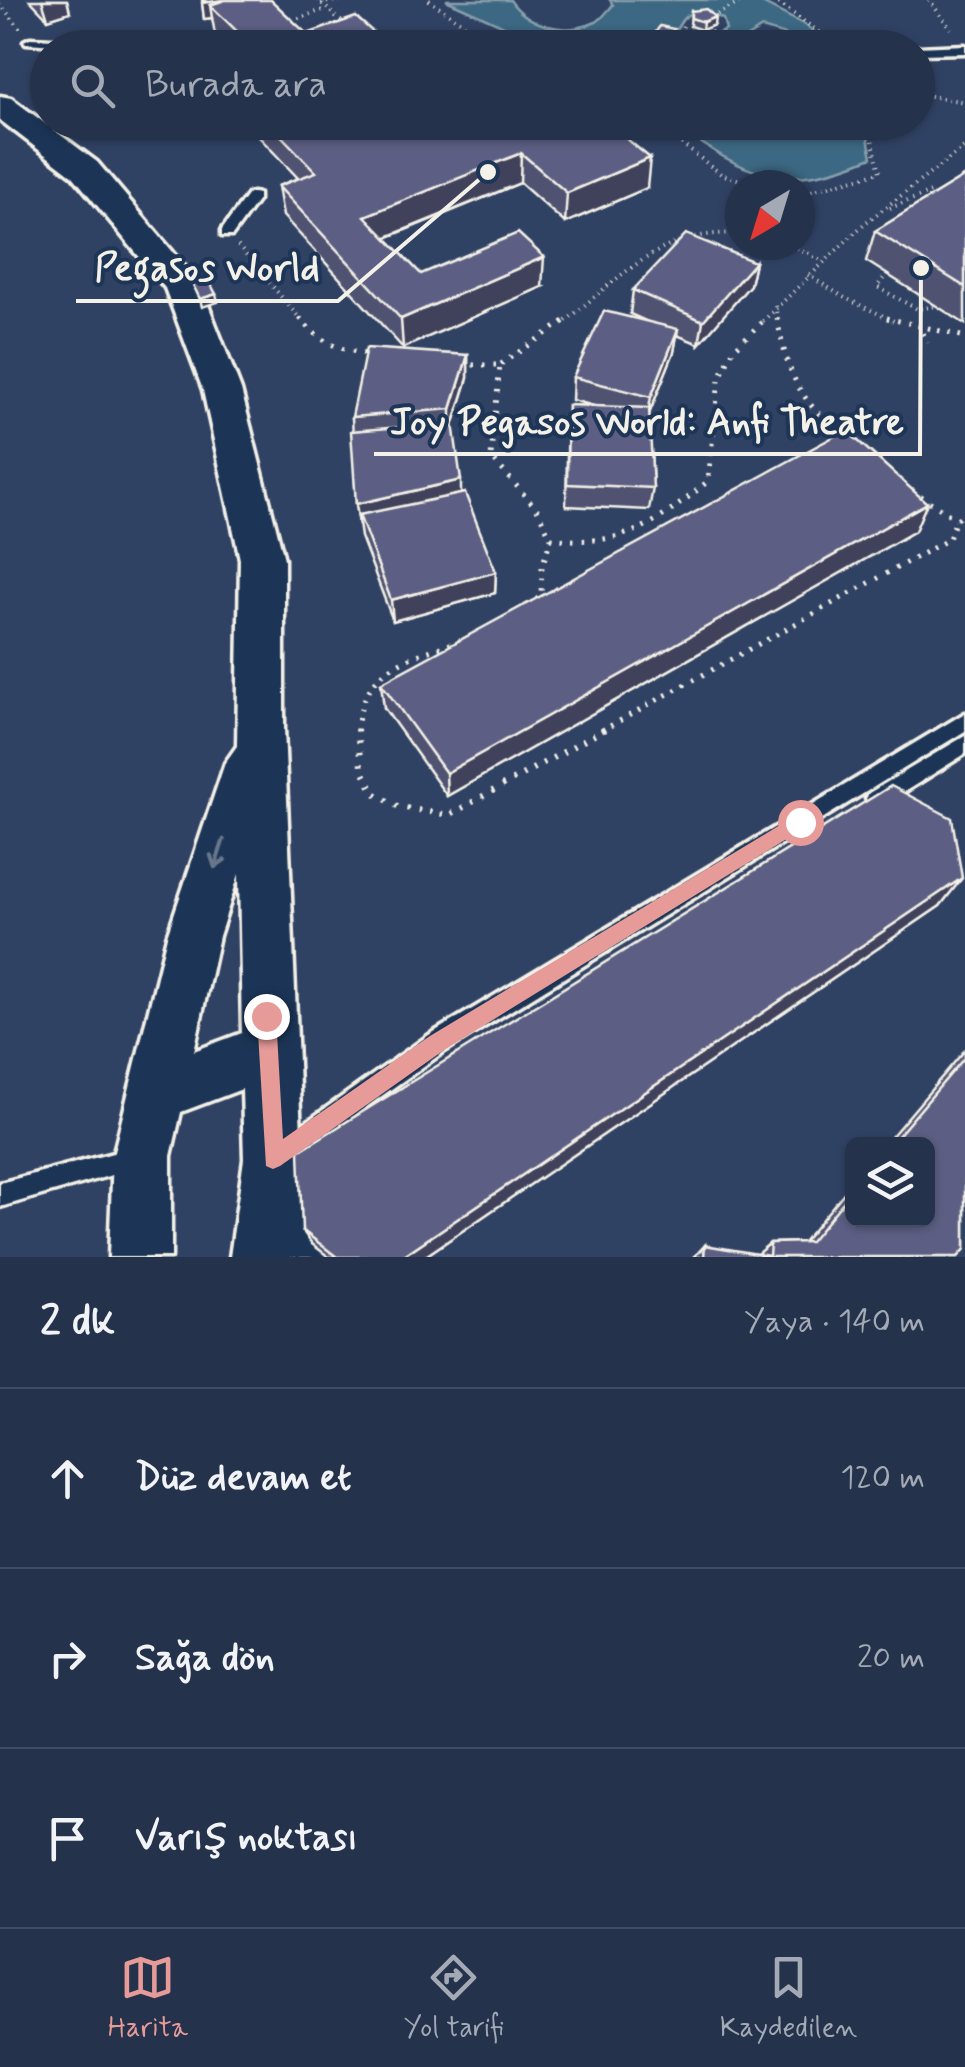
<!DOCTYPE html>
<html lang="tr">
<head>
<meta charset="utf-8">
<style>
	:root { --surface:#24324b; --page:#303e55; --text:#f1f3f6; --muted:#a3aab5; --line:#414d63; --accent:#e69b98 }
	body { margin:0; font-family:Mynerve,sans-serif; background:var(--page); color:var(--text) }
	.controls { position:absolute; right:30px; bottom:30px; display:grid; overflow:hidden; border-radius:15px; box-shadow:0 2px 8px #0004 }
	.controls button { width:90px; height:90px; display:grid; place-items:center; padding:0; border:0; border-bottom:2px solid var(--line); background:var(--surface); color:var(--text); font:50px sans-serif }
	.compass { position:absolute; left:725px; top:170px; width:90px; height:90px; border-radius:50%; background:var(--surface); box-shadow:0 2px 8px #0004; rotate:218deg }
	.stop { position:absolute; width:30px; height:30px; margin:-22px; border:8px solid #e69b98; border-radius:50%; background:#fff }
	.stop.end { background:#e69b98; border-color:#fff; box-shadow:0 2px 10px #0008 }
	.list { margin:0; padding:0; list-style:none }
	h2 { display:flex; justify-content:space-between; align-items:center; height:130px; margin:0; padding:0 40px; font-size:42px }
	h2 small { font-size:32px; font-weight:400; color:var(--muted) }
	.list li { display:grid; grid-template-columns:65px 1fr auto; gap:30px; align-items:center; box-sizing:border-box; height:180px; padding:0 40px; border-top:2px solid var(--line) }
	.list b { display:block; font-size:38px; white-space:nowrap }
	.list em { font-size:32px; font-style:normal; color:var(--muted) }
	.icon { flex:none; width:55px; height:55px; fill:none; stroke:currentColor; stroke-width:2; stroke-linecap:round; stroke-linejoin:round }
	.map { position:relative; flex:none; width:965px; height:1257px; overflow:hidden }
	.search { position:absolute; background:var(--surface); box-shadow:0 2px 8px #0004; left:30px; right:30px; top:30px; height:110px; display:flex; align-items:center; gap:25px; box-sizing:border-box; padding:0 35px; border-radius:55px; color:var(--muted); font-size:38px }
	.sheet { height:670px; background:var(--surface) }
	nav { display:flex; justify-content:space-around; align-items:center; box-sizing:border-box; height:140px; border-top:2px solid var(--line); background:var(--surface); font-size:28px; color:var(--muted) }
	nav a { display:grid; justify-items:center; gap:5px }
	nav .on { color:var(--accent) }
	.map>svg:first-child { display:block }
	.water { fill:#3c6883; stroke:#869fab; stroke-width:2.5 }
	.lines { fill:none; stroke-linecap:round; stroke-linejoin:round }
	.service-casing { stroke:#f4f1e8; stroke-width:7 }
	.minor-casing { stroke:#f4f1e8; stroke-width:7 }
	.tertiary-casing { stroke:#f4f1e8; stroke-width:7 }
	.path-far2 { stroke:#f4f1e8; stroke-width:4; stroke-dasharray:1 5; stroke-linecap:butt }
	.path-far1 { stroke:#f4f1e8; stroke-width:5; stroke-dasharray:2.5 8; stroke-linecap:butt }
	.path { stroke:#f4f1e8; stroke-width:6; stroke-dasharray:2.5 9; stroke-linecap:butt }
	.service { fill:#1d3557; fill-rule:evenodd }
	.minor { fill:#1d3557; fill-rule:evenodd }
	.tertiary { fill:#1d3557; fill-rule:evenodd }
	.wall { fill:#4f5271; stroke:#f4f1e8; stroke-width:2.5 }
	.shaded-wall { fill:#40425c; stroke:#f4f1e8; stroke-width:2.5 }
	.building { fill:#5c5f83; stroke:#f4f1e8; stroke-width:2.5 }
	.oneway { stroke:#68778a }
	.route { fill:#e69b98 }
	.leader { fill:none; stroke:#f4f1e8; stroke-width:4 }
	.callout-dot { fill:#f4f1e8; stroke:#1d3557; stroke-width:4 }
	.callout-label { font-size:38px; text-anchor:middle; font-weight:bold; fill:#f4f1e8; stroke:#1d3557; stroke-width:8; stroke-linejoin:round; paint-order:stroke }
</style>
</head>
<body>
<div class="map">
<svg width="965" height="1257" viewBox="0 0 965 1257">
	<rect width="100%" height="100%" fill="#304264"/>
	<filter id="ink" filterUnits="userSpaceOnUse"><feTurbulence type="fractalNoise" baseFrequency=".01" numOctaves="2"/><feDisplacementMap in="SourceGraphic" scale="20" xChannelSelector="R" yChannelSelector="G"/><feConvolveMatrix kernelMatrix="1 2 1 2 8 2 1 2 1" color-interpolation-filters="sRGB"/></filter>
	<g filter="url(#ink)">
		<!-- water -->
		<path class="water" d="M446,0H510C528,26 565,36 596,22C602,19 608,10 613,5L610,0H756L805,25L834,47H782L788,42L786,35L762,28L747,37L757,47H689L726,30L723,19C682,2 686,18 665,47H551Z
			M674,123H858L868,138L872,157C784,194 747,178 674,123Z"/>
		<g class="lines">
			<!-- service casing -->
			<g class="service-casing">
				<path id="service" d="M30,38L98,41L104,45L102,48L26,43L24,41Z
					M965,45V53L918,54V47Z
					M253,193L258,194V200L232,236H222V230L248,194Z
					M965,713V731L445,1051L290,1161L282,1164L274,1161L271,1153L274,1145L429,1035Z
					M965,736V754L883,805L876,808L869,805L866,799L869,793Z
					M132,1148L140,1151L143,1159L140,1167L0,1207V1183Z"/>
			</g>
			<!-- minor casing -->
			<g class="minor-casing">
				<path id="minor" d="M300,1154L317,1162L325,1179L329,1257H279L275,1179L283,1162Z"/>
			</g>
			<!-- tertiary casing -->
			<g class="tertiary-casing">
				<path id="tertiary" d="M0,96L11,98L97,162L200,284L241,390L284,559V728L302,1159L292,1257H230L244,1159L242,1089L181,1112L171,1156V1257H109L113,1156L167,936L225,763L237,746L240,559L203,390L165,288L73,176L0,120ZM239,874L242,1033L194,1051L219,936Z"/>
			</g>
			<!-- path-far2 -->
			<path class="path-far2" d="M318,0L346,26
				M429,0L498,48
				M774,0L841,48
				M929,0L951,29
				M321,3L342,0
				M0,4L20,28
				M712,17L745,0
				M287,22L326,9
				M683,26L681,31L687,33
				M706,27L728,48
				M727,46L749,44
				M407,48L467,27
				M453,48L482,37
				M674,48L697,26
				M918,94L965,102
				M653,122L721,174L757,185
				M800,194L880,172L868,122
				M890,208L931,192L940,197
				M792,245L823,261
				M238,246L302,321
				M887,274L877,287L917,309L937,306
				M808,275L845,298L894,321
				M775,306L778,321
				M566,321C620,276 666,228 740,234
				M763,321L865,223L965,147"/>
			<!-- path-far1 -->
			<path class="path-far1" d="M300,318C320,342 336,349 367,354
				M777,318C788,375 798,400 845,437
				M887,318L965,337
				M923,333L927,343
				M501,364L569,318
				M462,365H500L491,457L537,509L551,538L542,567L541,595L535,601
				M912,490L956,519
				M551,538C623,548 655,526 708,481L719,380L733,350L766,318
				M357,731C363,664 410,658 465,639
				M601,731L949,539L956,519L965,514"/>
			<!-- path -->
			<path class="path" d="M357,729L361,767L374,793L399,807L449,815L605,729"/>
			<!-- service -->
			<use href="#service" class="service"/>
			<!-- minor -->
			<use href="#minor" class="minor"/>
			<!-- tertiary -->
			<use href="#tertiary" class="tertiary"/>
		</g>
		<!-- wall -->
		<path class="wall" d="M30,0H67L70,12L48,19Z
			M202,0L307,34L391,48H228L215,34L212,18L204,19Z
			M691,11L714,25L702,30L690,26Z
			M245,122H606L647,188L565,223L520,183L386,238L421,274L542,287L403,348L283,216L278,186L298,178Z
			M965,176V324L866,261L875,231Z
			M755,262L750,285L699,344L677,335L674,352L649,414L653,488L649,510L566,506L568,405L594,406L572,400L573,377L648,322L630,314L633,290Z
			M468,355V378L453,426L461,494L496,572L495,593L393,621L361,537L356,504L352,417Z
			M915,531L447,796L384,708L381,683Z
			M962,878L940,906L424,1257H329L312,1244L302,1230Z
			M965,1050V1249L958,1257H704L757,1254L770,1243L803,1242L852,1183V1220L928,1144H885Z
			M705,1245L704,1257H694Z"/>
		<!-- shaded-wall -->
		<path class="shaded-wall" d="M42,0H67L70,12L48,19Z
			M222,0H261L210,5L212,18L204,19L202,3Z
			M715,17L714,25L702,30L703,22Z
			M674,29L673,37L665,48H661Z
			M521,153L520,183L367,245L365,216Z
			M650,158L647,188L565,223L567,193Z
			M544,257L542,287L403,348L401,319Z
			M755,262L750,285L699,344L703,321Z
			M216,294L218,302L202,307L200,299Z
			M678,329L674,352L647,419L651,397Z
			M468,355V378L451,432V409Z
			M461,480V502L359,515V526L356,504Z
			M927,503L915,531L447,796L446,773Z
			M496,572L495,593L393,621L391,600Z
			M962,878L940,906L424,1257H401Z"/>
		<!-- building -->
		<path class="building" d="M225,0H271L307,34L356,17L391,48H229L247,41L210,5Z
			M706,9L715,17L703,22L691,18V11Z
			M660,26L674,29L661,48L646,46Z
			M268,122H606L650,158L567,193L521,153L365,216L421,274L518,233L544,257L401,319L278,186L316,172Z
			M965,176V287L875,231Z
			M686,234L755,262L703,321L633,290Z
			M208,279L216,294L200,299L192,283Z
			M604,311L678,329L651,397L573,377Z
			M366,348L468,355L451,409L352,417Z
			M568,405L649,408L653,488L567,484Z
			M453,423L461,480L356,504L351,431Z
			M846,430L927,503L446,773L381,683Z
			M465,493L496,572L391,600L359,515Z
			M891,786L952,818L962,878L401,1257H337L302,1230L299,1151Z
			M965,1057V1249L958,1257H704L705,1245L769,1256L770,1243L810,1242L852,1191V1220H928V1144H891Z"/>
		<!-- one-way arrows -->
		<defs><path id="oneway-shaft" d="M-6 0H5M1.5-3L5.5 0L1.5 3" fill="none" stroke-width="1.6" stroke-linecap="round" stroke-linejoin="round" transform="scale(2.5)"/></defs>
		<use class="oneway" href="#oneway-shaft" transform="translate(219 854) rotate(108)"/>
	</g>
	<!-- route -->
	<path class="route" d="M800,813L809,822L806,827L444,1050L280,1166L273,1169L266,1166L257,1016L259,1009L266,1006L276,1016L283,1139L430,1036Z"/>
	<!-- callouts -->
	<path class="leader" d="M488 172L338 301H76M921 268L920 454H374"/>
	<g class="callout-dot">
		<circle cx="488" cy="172" r="10"/>
		<circle cx="921" cy="268" r="10"/>
	</g>
	<g class="callout-label">
		<text x="207" y="280">Pegasos World</text>
		<text x="647" y="434">Joy Pegasos World: Anfi Theatre</text>
	</g>
</svg>
<div class="controls">
<button><svg class="icon" aria-label="layers" viewBox="0 0 24 24"><path d="M12 4l9 5-9 5-9-5zM3 14l9 5 9-5"/></svg></button>
</div>
<svg class="compass" viewBox="-18 -18 36 36"><path d="M0-13l5 13h-10z" fill="#e53935"/><path d="M0 13l5-13h-10z" fill="#a3aab5"/></svg>
<div class="stop" style="left:800px;top:822px"></div>
<div class="stop end" style="left:266px;top:1016px"></div>
<div class="search"><svg class="icon" aria-label="search" viewBox="0 0 24 24"><circle cx="10" cy="10" r="6"/><path d="M15 15l6 6"/></svg>Burada ara</div>
</div>
<section class="sheet">
<h2>2 dk<small>Yaya · 140 m</small></h2>
<ul class="list">
<li><svg class="icon" aria-label="ahead" viewBox="0 0 24 24"><path d="M12 20V5M6 11l6-6 6 6"/></svg><div><b>Düz devam et</b></div><em>120 m</em></li>
<li><svg class="icon" aria-label="right" viewBox="0 0 24 24"><path d="M7 20v-9h11M14 6l5 5-5 5"/></svg><div><b>Sağa dön</b></div><em>20 m</em></li>
<li><svg class="icon" aria-label="arrive" viewBox="0 0 24 24"><path d="M6 21V4h12l-3 4 3 4H6"/></svg><div><b>Varış noktası</b></div></li>
</ul>
</section>
<nav>
<a class="on"><svg class="icon" aria-label="map" viewBox="0 0 24 24"><path d="M3 6l6-2 6 2 6-2v14l-6 2-6-2-6 2zM9 4v14M15 6v14"/></svg>Harita</a>
<a><svg class="icon" aria-label="directions" viewBox="0 0 24 24"><path d="M12 3l9 9-9 9-9-9zM9 14v-3h6M13 9l2 2-2 2"/></svg>Yol tarifi</a>
<a><svg class="icon" aria-label="saved" viewBox="0 0 24 24"><path d="M7 4h10v16l-5-4-5 4z"/></svg>Kaydedilen</a>
</nav>
</body>
</html>
